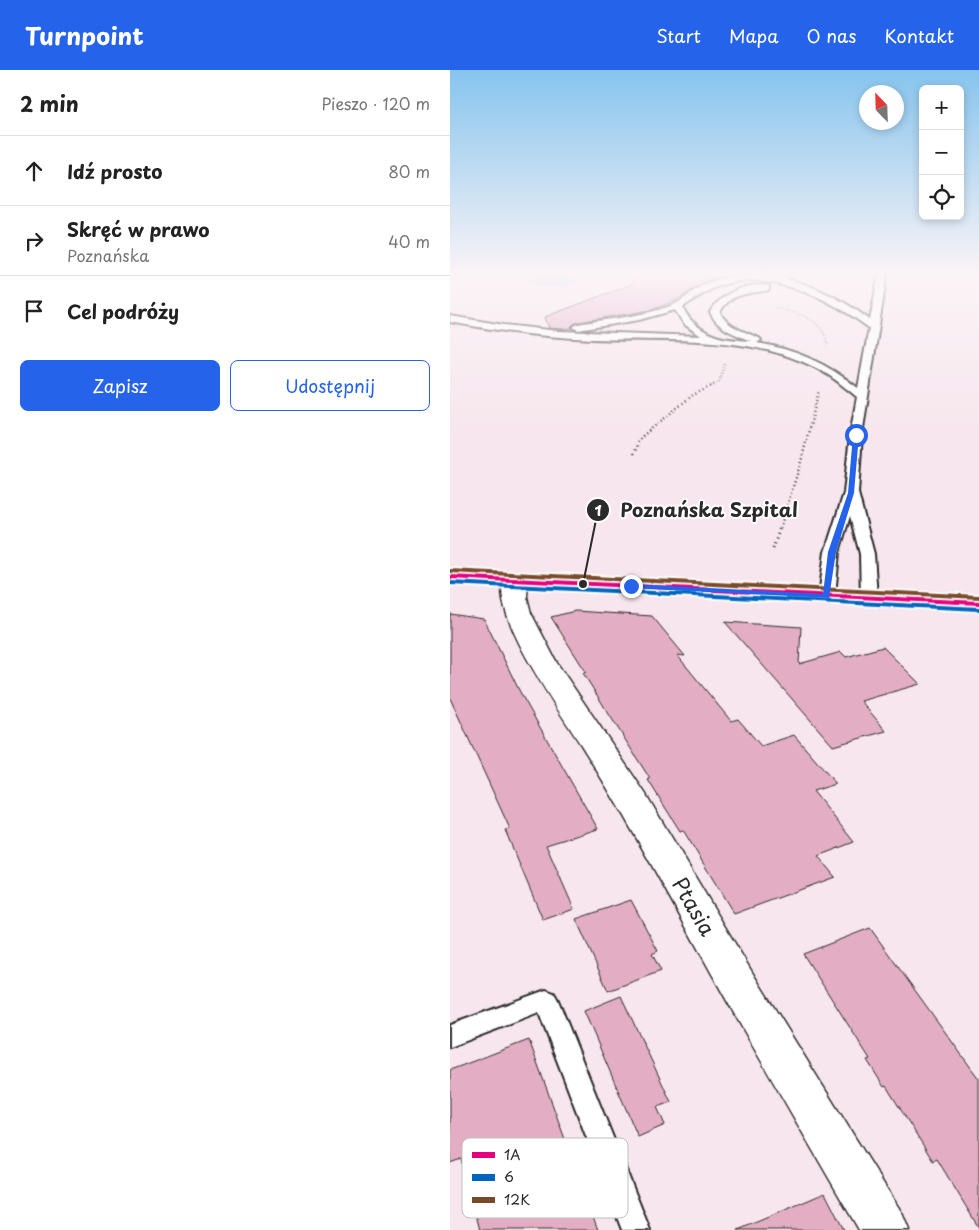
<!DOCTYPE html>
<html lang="pl">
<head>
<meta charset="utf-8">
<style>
	:root { --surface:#fff; --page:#f2f2f2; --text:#222; --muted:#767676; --line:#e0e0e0; --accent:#2563eb }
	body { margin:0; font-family:"Playpen Sans",sans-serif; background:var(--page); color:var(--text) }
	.controls { position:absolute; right:15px; top:15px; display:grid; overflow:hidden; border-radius:8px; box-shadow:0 2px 8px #0003 }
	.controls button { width:45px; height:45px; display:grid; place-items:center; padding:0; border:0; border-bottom:1px solid var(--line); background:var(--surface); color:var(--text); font:25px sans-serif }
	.compass { position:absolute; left:409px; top:15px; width:45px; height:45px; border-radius:50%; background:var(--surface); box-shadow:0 2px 8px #0003; rotate:337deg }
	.stop { position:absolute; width:15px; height:15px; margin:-11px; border:4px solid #2563eb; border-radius:50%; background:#fff }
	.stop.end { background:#2563eb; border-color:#fff; box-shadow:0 1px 5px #0008 }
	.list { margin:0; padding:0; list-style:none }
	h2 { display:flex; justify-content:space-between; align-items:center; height:65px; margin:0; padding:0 20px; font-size:21px }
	h2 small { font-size:16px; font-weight:400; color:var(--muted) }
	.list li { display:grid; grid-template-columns:32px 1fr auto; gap:15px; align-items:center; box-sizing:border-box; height:70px; padding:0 20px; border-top:1px solid var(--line) }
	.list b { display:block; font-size:19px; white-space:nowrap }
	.list p { margin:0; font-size:16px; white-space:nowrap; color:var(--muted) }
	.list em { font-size:16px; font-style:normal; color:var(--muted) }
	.actions { display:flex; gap:10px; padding:15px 20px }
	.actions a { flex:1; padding:11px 0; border:1px solid var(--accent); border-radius:8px; text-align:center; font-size:18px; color:var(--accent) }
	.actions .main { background:var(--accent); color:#fff }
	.icon { flex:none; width:28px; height:28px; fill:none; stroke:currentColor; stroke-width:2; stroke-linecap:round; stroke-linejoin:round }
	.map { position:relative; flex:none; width:529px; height:1160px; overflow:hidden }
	header { display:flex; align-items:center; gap:30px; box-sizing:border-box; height:70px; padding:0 25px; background:var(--accent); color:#fff }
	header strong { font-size:24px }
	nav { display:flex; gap:28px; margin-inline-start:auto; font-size:18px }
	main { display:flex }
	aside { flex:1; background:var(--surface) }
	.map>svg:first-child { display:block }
	.water { fill:#93dcf4; stroke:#6995a4 }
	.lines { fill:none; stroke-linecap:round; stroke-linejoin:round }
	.shore { stroke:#55727b; stroke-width:1 }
	.building { fill:#e3adc4; stroke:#2b2b2b }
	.lane-casing { stroke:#2b2b2b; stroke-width:4 }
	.street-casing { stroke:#2b2b2b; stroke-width:3 }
	.secondary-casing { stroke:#2b2b2b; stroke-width:3 }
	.path-far2 { stroke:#2b2b2b; stroke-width:2; stroke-dasharray:0.5 2.5; stroke-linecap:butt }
	.path-far1 { stroke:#2b2b2b; stroke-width:2.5; stroke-dasharray:1 3; stroke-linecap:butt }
	.path { stroke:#2b2b2b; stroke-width:3; stroke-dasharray:1 4; stroke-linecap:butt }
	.lane { fill:#fff; fill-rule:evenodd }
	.street { fill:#fff; fill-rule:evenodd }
	.secondary { fill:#fff; fill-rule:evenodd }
	.path-bridge { stroke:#2b2b2b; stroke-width:2; stroke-dasharray:0.5 2.5; stroke-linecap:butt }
	.bus-1-casing { stroke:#fff; stroke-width:8 }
	.bus-2-casing { stroke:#fff; stroke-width:8 }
	.bus-3-casing { stroke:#fff; stroke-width:8 }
	.bus-1 { stroke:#e5007d; stroke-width:4 }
	.bus-2 { stroke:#0065bd; stroke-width:4 }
	.bus-3 { stroke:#7a4b2a; stroke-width:4 }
	.route { fill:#2563eb }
	.labels { text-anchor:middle; stroke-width:4; stroke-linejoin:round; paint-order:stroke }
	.near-street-label { font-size:21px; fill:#2b2b2b; stroke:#fff }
	.key { fill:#fff; stroke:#bfbfbf; stroke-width:1 }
	.key-label { font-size:14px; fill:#2b2b2b }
	.leader { fill:none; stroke:#2b2b2b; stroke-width:2 }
	.callout-dot { fill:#2b2b2b; stroke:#fff; stroke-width:2 }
	.mark-label { font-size:15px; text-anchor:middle; font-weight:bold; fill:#fff }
	.callout-label { font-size:19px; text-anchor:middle; font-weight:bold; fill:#2b2b2b; stroke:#fff; stroke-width:4; stroke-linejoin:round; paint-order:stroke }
</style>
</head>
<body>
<header>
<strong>Turnpoint</strong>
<nav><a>Start</a><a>Mapa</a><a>O nas</a><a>Kontakt</a></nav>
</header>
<main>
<aside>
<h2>2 min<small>Pieszo · 120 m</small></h2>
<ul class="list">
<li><svg class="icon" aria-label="ahead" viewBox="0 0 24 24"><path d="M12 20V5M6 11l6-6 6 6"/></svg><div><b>Idź prosto</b></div><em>80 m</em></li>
<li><svg class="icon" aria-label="right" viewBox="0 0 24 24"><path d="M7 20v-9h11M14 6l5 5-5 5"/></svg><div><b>Skręć w prawo</b><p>Poznańska</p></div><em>40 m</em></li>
<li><svg class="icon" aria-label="arrive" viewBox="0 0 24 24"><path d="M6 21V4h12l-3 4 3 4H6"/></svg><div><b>Cel podróży</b></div></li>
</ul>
<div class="actions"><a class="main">Zapisz</a><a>Udostępnij</a></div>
</aside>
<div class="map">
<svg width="529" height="1160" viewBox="0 0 529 1160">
	<rect width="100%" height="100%" fill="#f7e6ed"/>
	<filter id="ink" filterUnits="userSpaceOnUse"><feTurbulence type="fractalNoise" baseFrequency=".02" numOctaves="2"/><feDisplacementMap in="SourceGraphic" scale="10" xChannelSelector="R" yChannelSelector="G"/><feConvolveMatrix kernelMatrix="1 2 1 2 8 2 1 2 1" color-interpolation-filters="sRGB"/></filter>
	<g filter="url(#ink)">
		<!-- water -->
		<path class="water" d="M84,203H132L134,205C127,219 90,218 79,210L80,205Z"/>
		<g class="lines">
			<!-- shore -->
			<path class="shore" d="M85,203L87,209L106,211L125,207L128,203"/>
		</g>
		<!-- building -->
		<path class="building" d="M180,203H270L224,231L201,240L128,252L122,255V258L115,259L99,258L95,247L182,214Z
			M125,541L202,546L235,586L227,585L281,651L288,649L311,676L344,665L386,714L363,721L404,772L368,786L385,807L284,844L233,760L230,761L198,710L200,709L133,603L136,602L101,547Z
			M0,544L34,549L71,624L148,759L96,775L124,839L93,850L55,760L60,759L0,628Z
			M275,552L351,557L349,594L391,582L396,587L433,577L470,614L411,631L436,661L383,676Z
			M181,830L208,881L202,884L211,901L158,921L126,849Z
			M420,858L529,1009V1158L487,1089L483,1091L436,1016L434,1017L417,990L420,989L353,884Z
			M171,926L221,1032L207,1037L215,1055L188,1067L134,941Z
			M79,970L148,1160H30L11,1089L0,1093V1000Z
			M375,1123L394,1160H288Z"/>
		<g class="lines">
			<!-- lane casing -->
			<g class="lane-casing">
				<path id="lane" d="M429,203H437L412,365L408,423L424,484L427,528L424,531H414L411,528L410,484L400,446L389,482L385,526L382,529H372L369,526L375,482L394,423L400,365L407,327C398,320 389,312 380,306C310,262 222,272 143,269C95,267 47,261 0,252V246L54,255L108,261L251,266L234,254L225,240L189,250L128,260L123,257L128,254C157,249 198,246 225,234C236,229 245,218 257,213C313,191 375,216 420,250ZM302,210C347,214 384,231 419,258L408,318C378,294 345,279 307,273L311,270L309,268C296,262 276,257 270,242C281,222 299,224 319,220V216C296,212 272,223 260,242C267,259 286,264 301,271C291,270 278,270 269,267C255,263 238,252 233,237C260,219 269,212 302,210Z
					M96,920L104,923L108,930L200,1160H172L89,943L0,977V955Z"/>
			</g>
			<!-- street casing -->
			<g class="street-casing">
				<path id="street" d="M65,502L74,505L78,510L77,527L81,543L107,593L195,723L305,907L452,1143L459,1160H409C365,1084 320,1007 277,931C229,845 183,758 131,675C112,644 34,537 56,505Z"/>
			</g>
			<!-- secondary casing -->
			<g class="secondary-casing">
				<path id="secondary" d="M0,500L529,525V541L0,514Z"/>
			</g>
			<!-- path-far2 -->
			<path class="path-far2" d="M324,238C349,243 374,248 378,277
				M261,316L269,312L275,293"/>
			<!-- path-far1 -->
			<path class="path-far1" d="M184,384L190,368L243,325L264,315
				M330,458L351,392L369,320"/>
			<!-- path -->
			<path class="path" d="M323,479L330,457"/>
			<!-- lane -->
			<use href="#lane" class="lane"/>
			<!-- street -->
			<use href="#street" class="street"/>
			<!-- secondary -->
			<use href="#secondary" class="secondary"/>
			<!-- path-bridge -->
			<path class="path-bridge" d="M234,225L251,227"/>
			<!-- bus-1 casing -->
			<g class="bus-1-casing">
				<path id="bus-1" d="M0,507L529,533"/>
			</g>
			<!-- bus-2 casing -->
			<g class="bus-2-casing">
				<path id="bus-2" d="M0,513L529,539"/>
			</g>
			<!-- bus-3 casing -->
			<g class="bus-3-casing">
				<path id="bus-3" d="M0,501L529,527"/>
			</g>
			<!-- bus-1 -->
			<use href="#bus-1" class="bus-1"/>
			<!-- bus-2 -->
			<use href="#bus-2" class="bus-2"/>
			<!-- bus-3 -->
			<use href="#bus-3" class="bus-3"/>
		</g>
	</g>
	<!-- sky -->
	<linearGradient id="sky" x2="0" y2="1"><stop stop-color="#86c4ed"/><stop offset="0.56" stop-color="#fbf4f7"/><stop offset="1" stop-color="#fbf4f7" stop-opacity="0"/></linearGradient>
	<rect width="529" height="365" fill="url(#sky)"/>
	<!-- route -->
	<path class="route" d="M406,363L409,365L404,423L386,482L379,528L181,518L178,516L181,514L373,524L378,482L398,423L403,365Z"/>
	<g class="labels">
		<!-- near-street labels -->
		<g class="near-street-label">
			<text transform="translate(243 837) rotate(60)" y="7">Ptasia</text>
		</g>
	</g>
	<!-- legend -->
	<rect x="12" y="1068" width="166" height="80" rx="8" class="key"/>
	<rect x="22" y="1082" width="23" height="6" fill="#e5007d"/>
	<rect x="22" y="1104" width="23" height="7" fill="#0065bd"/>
	<rect x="22" y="1127" width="23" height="6" fill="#7a4b2a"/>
	<g class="key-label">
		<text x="54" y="1090">1A</text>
		<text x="54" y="1112">6</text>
		<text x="54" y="1135">12K</text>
	</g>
	<!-- callouts -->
	<path class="leader" d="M133 514L148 440"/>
	<g class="callout-dot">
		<circle cx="133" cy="514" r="5"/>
		<circle cx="148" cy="440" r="12"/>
	</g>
	<g class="mark-label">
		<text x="148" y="446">1</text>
	</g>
	<g class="callout-label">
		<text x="259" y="447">Poznańska Szpital</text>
	</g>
</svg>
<div class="controls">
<button>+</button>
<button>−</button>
<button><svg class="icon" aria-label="locate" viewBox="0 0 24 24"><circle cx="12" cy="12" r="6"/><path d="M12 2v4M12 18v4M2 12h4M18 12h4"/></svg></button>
</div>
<svg class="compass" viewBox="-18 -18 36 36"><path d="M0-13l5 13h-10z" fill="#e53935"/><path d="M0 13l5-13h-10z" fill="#767676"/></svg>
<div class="stop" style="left:406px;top:365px"></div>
<div class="stop end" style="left:181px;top:516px"></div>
</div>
</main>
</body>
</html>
